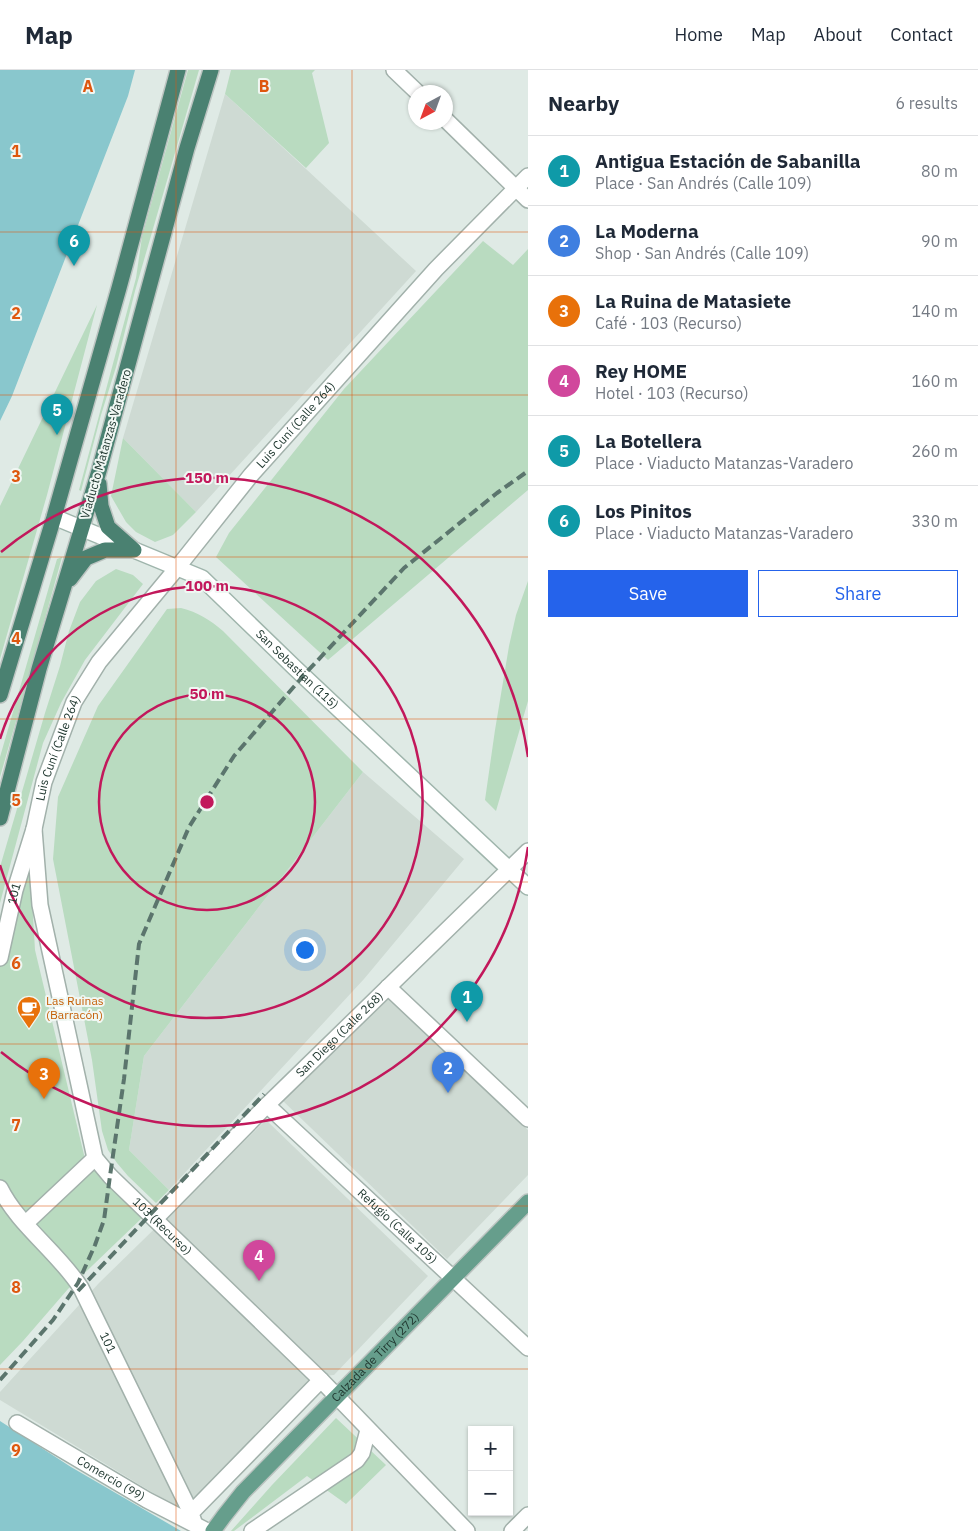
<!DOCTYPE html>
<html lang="en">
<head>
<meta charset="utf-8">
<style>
	:root { --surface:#fff; --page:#f2f2f3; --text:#1f2937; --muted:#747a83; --line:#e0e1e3; --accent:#2563eb }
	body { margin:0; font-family:"IBM Plex Sans",sans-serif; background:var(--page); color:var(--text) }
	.controls { position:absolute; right:15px; bottom:15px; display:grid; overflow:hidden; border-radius:0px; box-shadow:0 1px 4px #0004 }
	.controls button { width:45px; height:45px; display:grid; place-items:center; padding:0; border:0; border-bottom:1px solid var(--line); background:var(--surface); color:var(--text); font:25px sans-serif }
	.compass { position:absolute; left:408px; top:15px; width:45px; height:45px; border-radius:50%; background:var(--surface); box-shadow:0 1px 4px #0004; rotate:221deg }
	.you { position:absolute; left:304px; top:879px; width:18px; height:18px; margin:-12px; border:4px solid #fff; border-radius:50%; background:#1a73e8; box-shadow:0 0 0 8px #1a73e833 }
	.badge { display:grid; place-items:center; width:32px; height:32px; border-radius:50%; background:var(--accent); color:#fff; font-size:16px; font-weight:700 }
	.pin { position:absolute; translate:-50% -41px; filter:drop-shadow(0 1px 2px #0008) }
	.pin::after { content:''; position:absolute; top:26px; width:18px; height:15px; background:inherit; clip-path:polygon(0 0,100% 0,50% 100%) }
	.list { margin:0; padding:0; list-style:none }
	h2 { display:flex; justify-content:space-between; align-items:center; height:65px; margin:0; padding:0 20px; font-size:21px }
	h2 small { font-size:16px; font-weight:400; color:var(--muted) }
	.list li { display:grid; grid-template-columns:32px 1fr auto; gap:15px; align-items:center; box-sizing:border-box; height:70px; padding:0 20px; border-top:1px solid var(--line) }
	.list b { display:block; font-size:19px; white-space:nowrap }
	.list p { margin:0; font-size:16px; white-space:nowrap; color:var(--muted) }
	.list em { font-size:16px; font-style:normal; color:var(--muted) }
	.actions { display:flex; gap:10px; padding:15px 20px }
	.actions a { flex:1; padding:11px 0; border:1px solid var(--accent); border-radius:0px; text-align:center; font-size:18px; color:var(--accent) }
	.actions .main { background:var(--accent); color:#fff }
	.map { position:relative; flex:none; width:528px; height:1461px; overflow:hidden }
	header { display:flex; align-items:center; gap:30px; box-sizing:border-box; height:70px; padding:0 25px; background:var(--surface); border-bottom:1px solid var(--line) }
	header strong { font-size:24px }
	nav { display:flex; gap:28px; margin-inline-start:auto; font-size:18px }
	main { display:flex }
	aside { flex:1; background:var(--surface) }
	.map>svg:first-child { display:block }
	.built { fill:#cedad3 }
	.green { fill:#b9dbc0 }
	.water { fill:#89c7cd }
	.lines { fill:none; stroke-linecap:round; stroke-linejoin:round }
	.minor-casing { stroke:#a2b1ab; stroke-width:18 }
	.tertiary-casing { stroke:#a2b1ab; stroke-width:18 }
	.secondary-casing { stroke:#9fb5ac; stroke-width:18 }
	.primary-casing { stroke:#bcc4c1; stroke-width:18 }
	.trunk-casing { stroke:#bcc4c1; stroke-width:18 }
	.minor { stroke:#fff; stroke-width:15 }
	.tertiary { stroke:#fff; stroke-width:15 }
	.secondary { stroke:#fff; stroke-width:15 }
	.primary { stroke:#669e8c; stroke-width:15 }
	.trunk { stroke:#4a8171; stroke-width:15 }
	.rail { stroke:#5b756d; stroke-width:4; stroke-dasharray:10 5; stroke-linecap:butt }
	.grid { fill:none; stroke:#de570e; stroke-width:1; stroke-opacity:0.55 }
	.ring { fill:none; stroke:#c2185b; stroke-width:2.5 }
	.labels { text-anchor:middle; stroke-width:4; stroke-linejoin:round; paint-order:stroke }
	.street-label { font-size:12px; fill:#213931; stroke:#f0f7f3 }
	.food-label { font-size:12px; fill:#c56008; stroke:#f0f7f3; text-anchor:start }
	.grid-label { font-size:16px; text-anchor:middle; font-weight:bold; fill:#de570e; stroke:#f0f7f3; stroke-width:4; stroke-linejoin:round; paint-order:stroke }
	.centre { fill:#c2185b; stroke:#f0f7f3; stroke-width:2.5 }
	.ring-label { font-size:15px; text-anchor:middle; font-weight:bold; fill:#c2185b; stroke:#f0f7f3; stroke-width:4; stroke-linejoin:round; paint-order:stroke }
</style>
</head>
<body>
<header>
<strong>Map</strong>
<nav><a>Home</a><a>Map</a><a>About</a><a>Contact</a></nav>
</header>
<main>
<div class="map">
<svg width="528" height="1461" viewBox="0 0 528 1461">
	<rect width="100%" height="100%" fill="#dfeae5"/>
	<!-- built -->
	<path class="built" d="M225,24L416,201L196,442L123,368Z
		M363,702L464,789L364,909L169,1120L129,1080L144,986Z
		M387,924L528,1060V1105L447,1189L283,1031Z
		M266,1050L428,1206L334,1305L313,1307L183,1441L0,1330V1322L99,1213Z"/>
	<!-- green -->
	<path class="green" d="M188,0H199L135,221L116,297L101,345L81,421L79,420L136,208L142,167Z
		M231,0H315L312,3L329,73L306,98L225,24Z
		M483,171L513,195L528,179V420L328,590L216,487L229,463L344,319Z
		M97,235L47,425L0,589V436Z
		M123,368L196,442L173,465L155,472L136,462L126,452L111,426Z
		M62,487L36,581L0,707V687L57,489Z
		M116,499L133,505L143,514L85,590L61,633L43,673L0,833V797L45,643L60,596L69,561L80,532L96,511Z
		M528,511V631L496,741L485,730L495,660L509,576L516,545Z
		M181,538C198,542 210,550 223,561L363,702L144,986L129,1080L169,1120L156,1133L128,1106L117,1093L108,1080L102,1061L92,990L53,789L58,727L98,636L167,539Z
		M30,795L35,880L85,1089L97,1103L143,1147L68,1219L23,1271L0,1295V847L13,857Z
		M336,1348L386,1395L346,1434L307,1406L234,1461H231L272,1415Z"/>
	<!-- water -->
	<path class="water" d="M0,0H135L128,26L12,326L0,351Z
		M0,1351L71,1397L181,1461H0Z"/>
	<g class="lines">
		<!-- minor casing -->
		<g class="minor-casing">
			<g id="minor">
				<path d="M394,0L417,22"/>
				<path d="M446,50L528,130"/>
				<path id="s1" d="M34,759L40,835L95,1088L110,1106L321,1310L467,1461"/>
				<path id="s2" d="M0,888L15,820L34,759L44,712L74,632L99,592L177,498"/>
				<path d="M388,917L528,1049"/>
				<path id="s3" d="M267,1035L528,1278"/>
				<path id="s4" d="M0,1118C18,1155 59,1183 81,1218L191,1443"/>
				<path id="s5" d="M155,1149L267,1035L528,781"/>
				<path d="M26,1153L95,1088"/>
				<path id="s6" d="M17,1353L147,1430L207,1461"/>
				<path d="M194,1452L191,1443L321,1310"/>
				<path d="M252,1461L357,1390L362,1383L368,1360"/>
				<path d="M512,1461L528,1445"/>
			</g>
		</g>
		<!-- tertiary casing -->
		<g class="tertiary-casing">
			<g id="tertiary">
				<path id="s7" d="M177,498L251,405L436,199L528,106"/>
			</g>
		</g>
		<!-- secondary casing -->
		<g class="secondary-casing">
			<g id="secondary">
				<path id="s8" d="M54,447L202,508L295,598L528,817"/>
			</g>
		</g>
		<!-- primary casing -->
		<g class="primary-casing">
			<g id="primary">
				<path id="s9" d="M213,1461L224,1446L243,1422L528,1132"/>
			</g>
		</g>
		<!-- trunk casing -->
		<g class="trunk-casing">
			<path id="trunk" d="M99,414L101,436L108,457L134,480
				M70,509L86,488L105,480H134
				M0,625L54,447L119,218L178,0
				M0,748L39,599L99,401L187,78L211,0"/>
		</g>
		<!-- minor -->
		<use href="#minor" class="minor"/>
		<!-- tertiary -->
		<use href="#tertiary" class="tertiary"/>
		<!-- secondary -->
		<use href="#secondary" class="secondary"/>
		<!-- primary -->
		<use href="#primary" class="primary"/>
		<!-- trunk -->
		<use href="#trunk" class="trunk"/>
		<!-- rail -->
		<path class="rail" d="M78,1221L264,1024
			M0,1310L53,1250L78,1213L95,1175L104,1150L110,1106L124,1009L139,874L189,757L234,686L304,605L404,498L497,423L528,401"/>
	</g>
	<!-- grid -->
	<path class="grid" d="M176,0V1461M352,0V1461M0,162H528M0,325H528M0,487H528M0,649H528M0,812H528M0,974H528M0,1136H528M0,1299H528"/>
	<!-- distance rings -->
	<g class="ring">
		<circle cx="207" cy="732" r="108"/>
		<path d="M0 669A216 216 0 1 1 0 795"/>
		<path d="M528 777A324 324 0 0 1 1 982M1 482A324 324 0 0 1 528 687"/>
	</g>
	<!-- icons -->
	<defs>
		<g id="cafe-pin" transform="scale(1.25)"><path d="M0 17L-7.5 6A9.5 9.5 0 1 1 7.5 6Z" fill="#e8710a" stroke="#f0f7f3"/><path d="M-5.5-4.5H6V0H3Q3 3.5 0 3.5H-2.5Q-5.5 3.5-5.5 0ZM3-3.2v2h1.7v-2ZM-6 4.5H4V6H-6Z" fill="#fff"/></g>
	</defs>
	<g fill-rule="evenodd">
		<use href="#cafe-pin" x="29" y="938"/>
	</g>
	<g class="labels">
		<!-- street labels -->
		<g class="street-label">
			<text dy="4" stroke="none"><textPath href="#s7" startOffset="186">Luis Cuní (Calle 264)</textPath></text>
			<text transform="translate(106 374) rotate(-74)" y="4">Viaducto Matanzas-Varadero</text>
			<text dy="4" stroke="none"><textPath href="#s8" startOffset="292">San Sebastian (115)</textPath></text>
			<text dy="4" stroke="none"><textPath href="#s2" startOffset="218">Luis Cuní (Calle 264)</textPath></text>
			<text dy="4" stroke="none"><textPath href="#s2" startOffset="66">101</textPath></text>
			<text dy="4" stroke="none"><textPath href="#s5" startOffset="261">San Diego (Calle 268)</textPath></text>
			<text dy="4" stroke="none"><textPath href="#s3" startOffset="178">Refugio (Calle 105)</textPath></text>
			<text dy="4" stroke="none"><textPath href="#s1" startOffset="431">103 (Recurso)</textPath></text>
			<text dy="4" stroke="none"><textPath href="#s4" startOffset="190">101</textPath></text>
			<text dy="4" stroke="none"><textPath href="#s9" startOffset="238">Calzada de Tirry (272)</textPath></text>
			<text dy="4" stroke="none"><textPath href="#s6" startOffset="109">Comercio (99)</textPath></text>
		</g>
		<!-- food labels -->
		<g class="food-label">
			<text x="46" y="935">Las Ruinas<tspan x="46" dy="14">(Barracón)</tspan></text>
		</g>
	</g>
	<g class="grid-label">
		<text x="88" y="22">A</text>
		<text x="264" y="22">B</text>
		<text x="16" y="87">1</text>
		<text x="16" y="249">2</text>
		<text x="16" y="412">3</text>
		<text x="16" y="574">4</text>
		<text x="16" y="736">5</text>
		<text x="16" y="899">6</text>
		<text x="16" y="1061">7</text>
		<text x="16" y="1223">8</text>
		<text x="16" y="1386">9</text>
	</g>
	<circle cx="207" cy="732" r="8" class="centre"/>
	<g class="ring-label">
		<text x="207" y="413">150 m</text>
		<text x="207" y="521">100 m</text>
		<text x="207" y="629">50 m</text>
	</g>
</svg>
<div class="controls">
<button>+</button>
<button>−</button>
</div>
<svg class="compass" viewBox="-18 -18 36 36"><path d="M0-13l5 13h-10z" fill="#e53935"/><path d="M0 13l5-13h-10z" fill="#747a83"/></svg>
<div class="you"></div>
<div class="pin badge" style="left:467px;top:952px;background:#0f9aa8">1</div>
<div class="pin badge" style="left:448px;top:1023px;background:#3f7fe0">2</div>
<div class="pin badge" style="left:44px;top:1029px;background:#e8710a">3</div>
<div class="pin badge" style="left:259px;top:1211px;background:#d1479c">4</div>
<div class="pin badge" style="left:57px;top:365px;background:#0f9aa8">5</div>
<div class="pin badge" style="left:74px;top:196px;background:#0f9aa8">6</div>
</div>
<aside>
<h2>Nearby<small>6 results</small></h2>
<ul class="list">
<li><span class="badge" style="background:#0f9aa8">1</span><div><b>Antigua Estación de Sabanilla</b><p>Place · San Andrés (Calle 109)</p></div><em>80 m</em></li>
<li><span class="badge" style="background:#3f7fe0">2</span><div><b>La Moderna</b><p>Shop · San Andrés (Calle 109)</p></div><em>90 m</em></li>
<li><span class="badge" style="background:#e8710a">3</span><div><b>La Ruina de Matasiete</b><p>Café · 103 (Recurso)</p></div><em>140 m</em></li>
<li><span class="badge" style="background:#d1479c">4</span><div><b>Rey HOME</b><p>Hotel · 103 (Recurso)</p></div><em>160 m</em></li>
<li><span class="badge" style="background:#0f9aa8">5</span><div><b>La Botellera</b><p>Place · Viaducto Matanzas-Varadero</p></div><em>260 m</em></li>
<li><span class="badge" style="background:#0f9aa8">6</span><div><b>Los Pinitos</b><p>Place · Viaducto Matanzas-Varadero</p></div><em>330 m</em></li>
</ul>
<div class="actions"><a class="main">Save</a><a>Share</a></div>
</aside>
</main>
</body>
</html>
